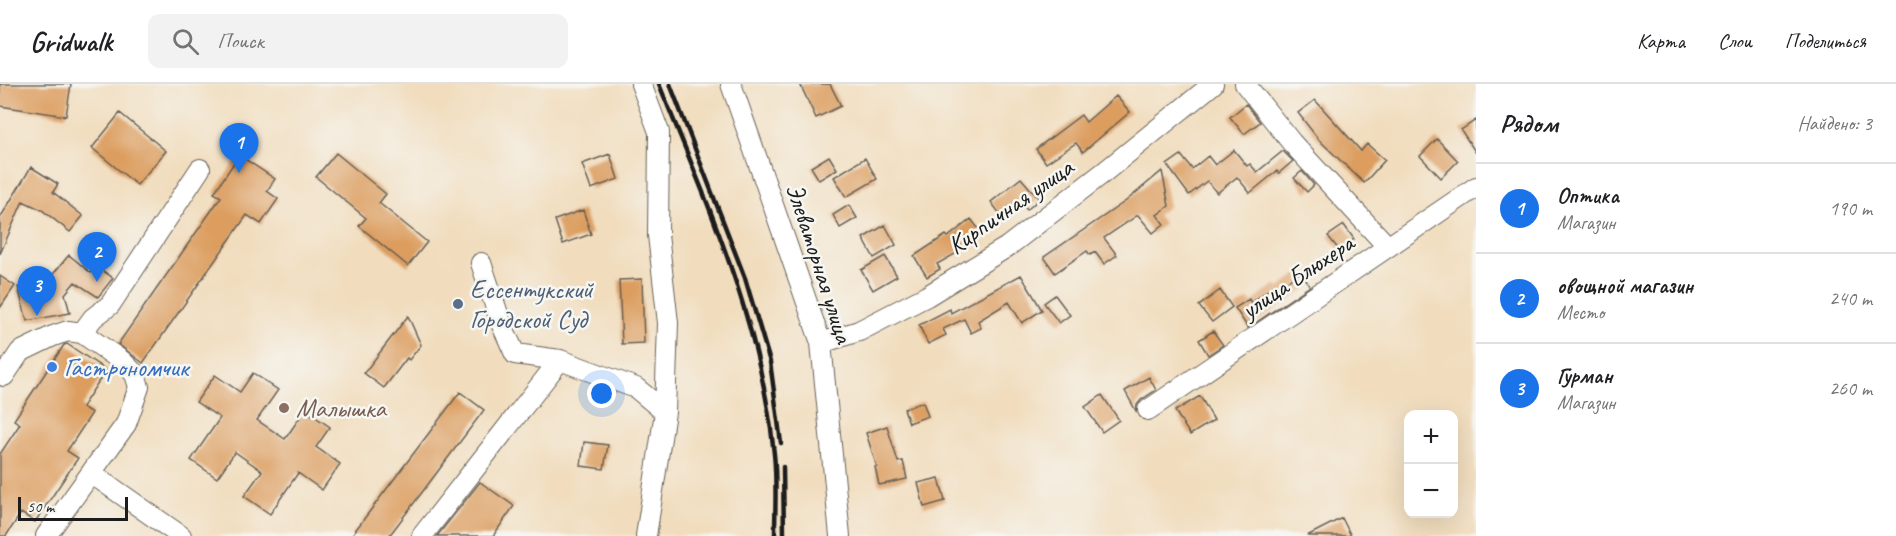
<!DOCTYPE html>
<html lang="ru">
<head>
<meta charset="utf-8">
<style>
	:root { --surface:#fff; --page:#f2f2f2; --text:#202124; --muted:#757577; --line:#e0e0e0; --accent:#1a73e8 }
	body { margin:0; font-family:Caveat,sans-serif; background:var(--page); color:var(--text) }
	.controls { position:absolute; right:18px; bottom:18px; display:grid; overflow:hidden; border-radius:12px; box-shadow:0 6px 24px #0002 }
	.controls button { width:54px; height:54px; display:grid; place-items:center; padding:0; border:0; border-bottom:2px solid var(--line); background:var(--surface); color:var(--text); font:30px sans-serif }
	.scale { position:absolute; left:18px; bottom:15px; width:110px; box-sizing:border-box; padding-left:6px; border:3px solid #1c1c1c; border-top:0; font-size:16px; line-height:21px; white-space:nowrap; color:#1c1c1c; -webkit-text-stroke:4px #f6f6f2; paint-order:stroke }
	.you { position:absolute; left:602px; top:310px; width:21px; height:21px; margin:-15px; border:4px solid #fff; border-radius:50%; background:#1a73e8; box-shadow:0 0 0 9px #1a73e833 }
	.badge { display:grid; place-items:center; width:39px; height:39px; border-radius:50%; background:var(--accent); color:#fff; font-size:20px; font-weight:700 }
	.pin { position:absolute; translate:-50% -50px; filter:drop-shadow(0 2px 3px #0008) }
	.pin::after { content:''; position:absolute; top:32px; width:21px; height:18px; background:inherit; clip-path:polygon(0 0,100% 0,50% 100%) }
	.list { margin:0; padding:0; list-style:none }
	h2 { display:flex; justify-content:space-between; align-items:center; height:78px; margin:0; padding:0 24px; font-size:26px }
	h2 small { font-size:20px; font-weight:400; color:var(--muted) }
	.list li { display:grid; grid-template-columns:39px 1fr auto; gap:18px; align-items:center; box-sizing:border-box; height:90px; padding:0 24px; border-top:2px solid var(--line) }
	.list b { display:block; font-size:22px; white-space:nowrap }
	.list p { margin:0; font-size:20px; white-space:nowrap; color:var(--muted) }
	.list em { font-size:20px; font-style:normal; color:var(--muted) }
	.icon { flex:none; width:33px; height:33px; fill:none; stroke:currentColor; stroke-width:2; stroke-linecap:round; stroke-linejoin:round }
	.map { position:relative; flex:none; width:1476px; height:452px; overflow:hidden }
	header { display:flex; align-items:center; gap:36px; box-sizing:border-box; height:84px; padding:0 30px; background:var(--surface); border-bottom:2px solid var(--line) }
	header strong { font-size:28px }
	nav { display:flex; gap:33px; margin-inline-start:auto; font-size:21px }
	.search { width:420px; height:54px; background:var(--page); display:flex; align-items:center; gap:15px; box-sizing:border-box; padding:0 21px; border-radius:12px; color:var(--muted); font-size:22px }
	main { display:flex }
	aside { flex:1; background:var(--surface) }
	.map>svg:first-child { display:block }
	.building { fill:#dc9d5f }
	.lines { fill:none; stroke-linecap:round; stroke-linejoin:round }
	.minor-casing { stroke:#676055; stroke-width:22 }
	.minor { stroke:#fff; stroke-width:20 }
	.rail { stroke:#1c1c1c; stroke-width:4.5 }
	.service-dot { fill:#5c6f8a; stroke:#f6f6f2; stroke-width:2 }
	.shop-dot { fill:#3f7fe0; stroke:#f6f6f2; stroke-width:2 }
	.education-dot { fill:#8d6e63; stroke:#f6f6f2; stroke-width:2 }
	.labels { text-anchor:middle; stroke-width:5; stroke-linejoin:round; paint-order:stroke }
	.street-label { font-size:26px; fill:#1c1c1c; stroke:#f6f6f2 }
	.service-label { font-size:26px; fill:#4e5e75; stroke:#f6f6f2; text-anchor:start }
	.shop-label { font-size:26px; fill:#366cbe; stroke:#f6f6f2; text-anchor:start }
	.education-label { font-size:26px; fill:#785e54; stroke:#f6f6f2; text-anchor:start }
</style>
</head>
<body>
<header>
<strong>Gridwalk</strong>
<div class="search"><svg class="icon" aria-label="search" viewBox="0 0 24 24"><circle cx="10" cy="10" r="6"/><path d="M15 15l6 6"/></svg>Поиск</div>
<nav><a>Карта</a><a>Слои</a><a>Поделиться</a></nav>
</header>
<main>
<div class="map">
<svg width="1476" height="452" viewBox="0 0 1476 452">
	<rect width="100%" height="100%" fill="#f6f6f2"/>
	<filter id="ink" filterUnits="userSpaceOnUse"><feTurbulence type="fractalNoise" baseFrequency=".0167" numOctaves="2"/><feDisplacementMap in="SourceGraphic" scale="12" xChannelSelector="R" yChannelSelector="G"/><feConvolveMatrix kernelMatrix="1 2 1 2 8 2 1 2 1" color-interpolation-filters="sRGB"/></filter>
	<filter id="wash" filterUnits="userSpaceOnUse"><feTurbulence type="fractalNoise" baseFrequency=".008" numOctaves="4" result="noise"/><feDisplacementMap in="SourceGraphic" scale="24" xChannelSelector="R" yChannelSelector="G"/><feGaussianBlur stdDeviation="1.35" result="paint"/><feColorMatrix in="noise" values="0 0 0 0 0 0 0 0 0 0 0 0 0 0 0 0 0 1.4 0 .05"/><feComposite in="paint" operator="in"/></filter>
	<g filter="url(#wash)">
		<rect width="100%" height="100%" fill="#f1ddbe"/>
		<g id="blocks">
			<!-- building -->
			<path class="building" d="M0,0H71L66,32L0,22Z
				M800,0H830L841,22L816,34Z
				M1116,12L1130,28L1083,68L1076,59L1046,79L1036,65L1081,31L1086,38Z
				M1315,16L1361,67L1367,60L1385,76L1364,99L1319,56L1298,29Z
				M1246,20L1260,38L1244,50L1230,33Z
				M120,29L166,67L137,101L92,64Z
				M1476,36V69L1461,46Z
				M1437,55L1458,77L1441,94L1420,72Z
				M1234,66L1247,82L1250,80L1257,88L1283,67L1293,77L1279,89L1277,87L1250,109L1237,93L1217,109L1207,97L1189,111L1167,81L1181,71L1192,85L1208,72L1215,81Z
				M336,69L386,110L379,119L427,158L408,182L359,142L366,134L316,93Z
				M610,70L618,95L591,105L582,80Z
				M239,71L275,95L267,107L278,115L261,140L247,131L143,279L118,260L221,113L214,109Z
				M829,72L837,85L819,96L811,83Z
				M865,74L877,95L846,113L834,93Z
				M31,83L58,100L53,108L83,132L70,148L42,126L23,117L0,170V134Z
				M1162,87L1169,122L1157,131L1164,140L1153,149L1138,131L1104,154L1117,171L1104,180L1095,168L1090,171L1087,167L1055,189L1044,173L1126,117Z
				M1302,87L1314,101L1307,108L1294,94Z
				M1021,94L1039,115L1027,126L1022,120L1003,134L991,118Z
				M849,121L857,134L840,144L833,131Z
				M583,126L591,150L563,160L555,136Z
				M971,135L981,148L957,169L937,180L940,185L927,193L914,172L946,151L948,153Z
				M885,141L896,161L874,174L863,154Z
				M1344,141L1354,155L1339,166L1328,152Z
				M69,171L91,189L96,182L113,194L98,213L75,198L65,210L70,229L27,237L18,203L48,196Z
				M885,172L897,192L873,206L861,186Z
				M1300,188L1310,202L1248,244L1235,224L1249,215L1251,219L1276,200L1279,204Z
				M1021,191L1042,226L1022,239L1009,218L978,237L981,244L971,249L964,235L943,245L946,251L928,260L919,241L950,225L951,229Z
				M0,192L15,202L0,224Z
				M642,195L644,259L622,260L619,196Z
				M1220,206L1232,223L1212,238L1199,222Z
				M1055,211L1070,231L1059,239L1044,219Z
				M408,232L421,261L409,276L407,274L384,304L364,289Z
				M1213,247L1223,261L1208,271L1199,256Z
				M67,260L106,286L82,323L92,329L67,367L78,374L35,438L21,429L6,452H0V370L20,340L14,336L64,261Z
				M253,289L278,306L257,336L285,355L305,326L330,343L316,363L340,380L322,406L298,389L270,430L244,412L262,387L235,368L217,394L191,376L220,334L196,318L215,291L240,308Z
				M1149,293L1156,306L1141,316L1137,321L1136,327L1125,307Z
				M460,308L484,326L417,415L389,452H351Z
				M1102,311L1119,336L1102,348L1085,323Z
				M1200,312L1214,336L1190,351L1175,327Z
				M923,318L928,332L909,339L904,325Z
				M887,342L898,378L903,377L907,395L879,401L875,383H877L866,349Z
				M584,358L608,361L604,385L581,382Z
				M939,394L945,417L924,423L918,399Z
				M480,398L514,422L493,452H437Z
				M1342,434L1351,452H1307Z"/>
		</g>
	</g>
	<g filter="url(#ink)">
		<use href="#blocks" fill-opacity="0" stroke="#676055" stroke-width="1.5"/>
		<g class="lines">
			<!-- minor casing -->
			<g class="minor-casing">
				<path id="minor" d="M641,0L659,48L658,151L668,239L665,328
					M731,0L821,259L840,452
					M1245,0L1292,59L1388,163
					M481,179L501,239L515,270L560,276
					M821,259L859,247L927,212L1007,163L1103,89L1213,0
					M4,292L20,268L53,252L68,247L82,249L93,234L110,221L200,85
					M1148,326L1476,103
					M91,389L181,452
					M46,452L126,340L139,303L135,290L122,277L82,249
					M422,452L560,276L636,304L665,328L646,452"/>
			</g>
			<!-- minor -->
			<use href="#minor" class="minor"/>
			<!-- rail -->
			<path class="rail" d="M659,0C708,121 761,238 774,370C777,397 775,425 775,452
				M670,0L745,194L770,278L781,359
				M783,383L784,452"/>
		</g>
	</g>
	<!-- markers -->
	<circle class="service-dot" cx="458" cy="220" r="6"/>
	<circle class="shop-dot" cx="52" cy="283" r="6"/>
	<circle class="education-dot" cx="284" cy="324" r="6"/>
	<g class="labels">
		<!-- street labels -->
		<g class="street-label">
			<text transform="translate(1010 122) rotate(-35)" y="9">Кирпичная улица</text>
			<text transform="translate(820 179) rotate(72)" y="9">Элеваторная улица</text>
			<text transform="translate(1297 192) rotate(-34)" y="9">улица Блюхера</text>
		</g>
		<!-- service labels -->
		<g class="service-label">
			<text x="470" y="214">Ессентукский<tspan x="470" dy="30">Городской Суд</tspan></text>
		</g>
		<!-- shop labels -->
		<g class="shop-label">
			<text x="64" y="292">Гастрономчик</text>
		</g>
		<!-- education labels -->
		<g class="education-label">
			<text x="296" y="333">Малышка</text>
		</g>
	</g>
</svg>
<div class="controls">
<button>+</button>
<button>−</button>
</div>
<div class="scale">50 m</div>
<div class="you"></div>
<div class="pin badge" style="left:239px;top:89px">1</div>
<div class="pin badge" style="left:97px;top:198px">2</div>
<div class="pin badge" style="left:37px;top:232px">3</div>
</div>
<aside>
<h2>Рядом<small>Найдено: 3</small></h2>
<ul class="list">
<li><span class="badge">1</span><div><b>Оптика</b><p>Магазин</p></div><em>190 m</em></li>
<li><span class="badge">2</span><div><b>овощной магазин</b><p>Место</p></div><em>240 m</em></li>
<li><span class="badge">3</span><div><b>Гурман</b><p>Магазин</p></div><em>260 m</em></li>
</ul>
</aside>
</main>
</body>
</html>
